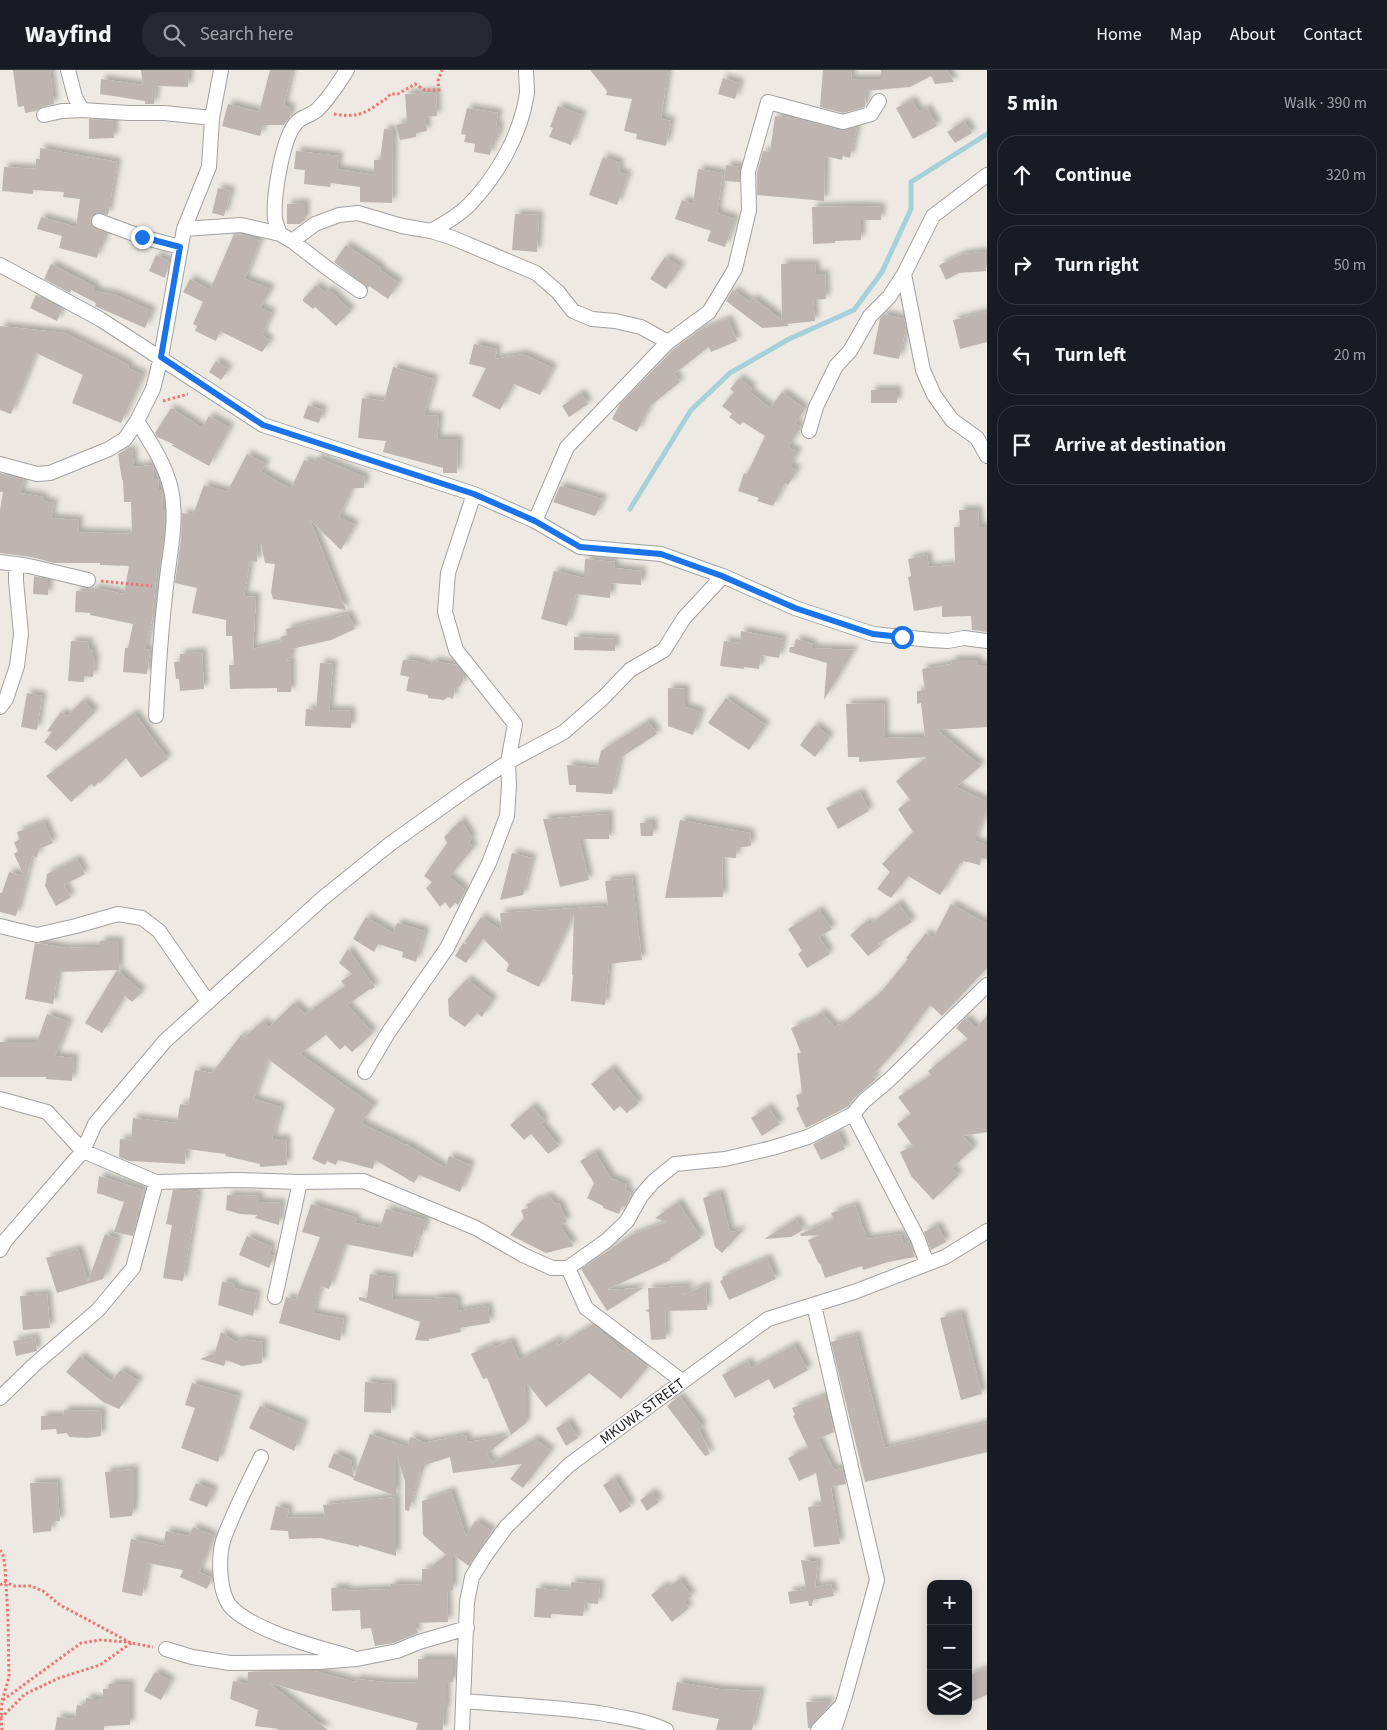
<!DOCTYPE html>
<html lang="en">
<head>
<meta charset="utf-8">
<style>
	:root { --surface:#171b24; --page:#242831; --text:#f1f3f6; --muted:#9ea1a6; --line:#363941 }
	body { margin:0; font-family:"Source Sans 3",sans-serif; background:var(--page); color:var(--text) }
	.controls { position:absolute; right:15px; bottom:15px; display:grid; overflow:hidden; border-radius:10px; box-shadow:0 2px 12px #0003 }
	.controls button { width:45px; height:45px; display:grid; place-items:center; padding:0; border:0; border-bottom:1px solid var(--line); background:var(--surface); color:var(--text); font:25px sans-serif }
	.stop { position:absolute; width:15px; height:15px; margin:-11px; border:4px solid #1a73e8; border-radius:50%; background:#fff }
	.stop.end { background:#1a73e8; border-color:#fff; box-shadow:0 1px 5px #0008 }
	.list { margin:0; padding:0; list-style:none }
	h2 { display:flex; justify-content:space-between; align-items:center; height:65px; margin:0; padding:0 20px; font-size:21px }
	h2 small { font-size:16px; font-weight:400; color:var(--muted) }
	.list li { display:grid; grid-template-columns:32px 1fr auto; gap:15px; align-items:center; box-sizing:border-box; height:80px; margin:0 10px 10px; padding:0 10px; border:1px solid var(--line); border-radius:20px }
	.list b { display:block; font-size:19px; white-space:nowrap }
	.list em { font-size:16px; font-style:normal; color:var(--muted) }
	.icon { flex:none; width:28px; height:28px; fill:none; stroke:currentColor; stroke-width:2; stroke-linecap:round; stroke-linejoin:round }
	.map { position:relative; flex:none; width:987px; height:1660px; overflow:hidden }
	header { display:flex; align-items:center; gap:30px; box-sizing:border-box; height:70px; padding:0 25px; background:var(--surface); border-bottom:1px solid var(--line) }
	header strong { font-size:24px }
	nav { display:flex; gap:28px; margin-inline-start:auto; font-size:18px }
	.search { width:350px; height:45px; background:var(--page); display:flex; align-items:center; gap:12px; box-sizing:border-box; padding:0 18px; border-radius:20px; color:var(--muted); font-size:19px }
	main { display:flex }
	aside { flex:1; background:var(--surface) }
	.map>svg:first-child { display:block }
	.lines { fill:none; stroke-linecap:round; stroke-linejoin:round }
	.stream { stroke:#a6d1d9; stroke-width:5 }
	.building { fill:#beb5b0; filter:url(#shadow) }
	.minor-casing { stroke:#a1a1a1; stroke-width:16 }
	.path { stroke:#f27470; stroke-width:3; stroke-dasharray:2.5 2.5; stroke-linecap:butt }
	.minor { stroke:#fff; stroke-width:14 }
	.route { stroke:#1a73e8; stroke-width:6 }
	.labels { text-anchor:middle; stroke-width:4; stroke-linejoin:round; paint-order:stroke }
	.street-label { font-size:15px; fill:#1d1d1d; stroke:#fff }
</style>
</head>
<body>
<header>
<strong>Wayfind</strong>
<div class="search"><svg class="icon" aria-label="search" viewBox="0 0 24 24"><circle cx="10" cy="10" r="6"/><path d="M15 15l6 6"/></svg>Search here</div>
<nav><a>Home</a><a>Map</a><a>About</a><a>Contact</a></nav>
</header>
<main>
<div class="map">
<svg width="987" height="1660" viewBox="0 0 987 1660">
	<defs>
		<filter id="shadow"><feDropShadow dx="4.5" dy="-4.5" stdDeviation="2.5" flood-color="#0004"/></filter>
	</defs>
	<rect width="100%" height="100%" fill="#eeeae3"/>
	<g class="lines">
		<!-- stream -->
		<path class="stream" d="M630,439L691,340L730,303L789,269L854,240L882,202L911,139V112L987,64"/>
	</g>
	<!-- building -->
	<path class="building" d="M13,0H50L54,34L42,37L36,41L25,43L24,36L18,37Z
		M141,0H189L188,17L156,16L154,34H145V31L100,24L101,9L143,15Z
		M270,0H292L284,35L291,38L290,47L284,55H263L260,66L222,56L228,34L259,42Z
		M590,0H668L661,49L671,51L666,76L636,69L637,64L624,61L632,29L606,25L607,21Z
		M823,0H852L851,9H881V0H947L954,12L935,14L931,6L910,17L866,21L865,37L843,43L820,37Z
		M723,8L740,13L735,29L718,24Z
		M436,22L437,46L425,47L427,61L416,63V67L400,70L396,55L407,52L405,24Z
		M912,30L919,42L927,38L937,56L913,69L896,38Z
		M558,36L582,45L571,75L549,67L553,58L550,57Z
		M467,38L498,43L496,56H500L497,69H496L494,76L492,75L490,85L474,82L475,74L464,72L466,65L461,64Z
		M775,46L799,49L841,60L857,57L850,88L843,86L842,90L825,86L824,131L757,125V103L763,81L770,82Z
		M89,49L114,51V68L89,69Z
		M964,51L972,63L955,73L947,62Z
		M384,59L393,60L392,133L360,132V117L331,113L330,117L304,114L305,100L294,99L296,81L339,86L337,99L374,105V90H380Z
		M40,78L117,92L108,145L97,143L91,148L93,157L105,163L102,177L100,176L97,188L59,178L62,166L37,159L41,147L76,157L80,129L63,127L64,122L33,120V124L2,121L4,97L36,99V89H40Z
		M603,87L620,93L619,102L628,105L617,135L589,125Z
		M726,95L740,97V112L724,111Z
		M698,99L723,103L717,143L735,149L725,177L707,171L711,161L675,149L682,130L693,134Z
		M218,118L231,121L224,146L212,143Z
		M305,133V150L300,154H287V134Z
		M861,136L881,137V150H861V170L835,171V173L813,174L812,137Z
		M515,144L539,145L537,182L512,180Z
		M234,164L244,165L260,171L245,209L271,219L260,238L272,243L262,265L270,271L262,282L220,261L216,271L195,261L197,256L193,254L203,232L183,222L190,209L210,220Z
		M346,175L381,198L380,200L399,213L388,229L369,216L368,218L334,192Z
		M985,182L986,201L959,203L946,210L939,195L963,184Z
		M156,185L169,191L165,208L149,201Z
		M665,187L681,197L666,219L650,209Z
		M51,194L95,217V221L116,225L152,241L145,258L95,236L96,233L71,220L70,223L44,209Z
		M781,194H815L816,204H825L826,229L813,230L815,251L787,254L789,256L762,258L726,231L733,220L750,232L753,228L782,250Z
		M316,215L325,223L328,219L351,241L336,256L315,237L313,239L303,231V229Z
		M36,225L62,239L57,251L30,238Z
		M987,242V272L960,279L953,250L963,248L965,249V247Z
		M884,244L904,249L906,258L899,289L873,284L880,248Z
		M728,249L737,271L711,282L709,277L674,304L680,312L649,337L637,362L612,349L620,334L674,279L698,261Z
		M0,256L65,263L129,295L128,298L143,305L121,353L72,333L83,305L36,283L11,344L0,340Z
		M474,274L497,279L495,289L523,284L553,298L540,325L514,314L500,340L472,326L486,298L469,294Z
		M216,291L229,299L221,310L209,302Z
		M393,297L434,309L424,345L439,346L437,369H458L457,403H443V398L383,382L386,371L358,368L362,328L384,331Z
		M739,308L752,318L750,322L770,338L782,322L805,339L795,354L801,357L788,377L798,382L790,396L797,401L788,415L785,413L773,436L757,431L759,428L738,421L744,403L747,404L765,366L743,352L740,355L729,347L732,344L722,336L734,322L730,319Z
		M871,320H897V333H871Z
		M581,323L588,334L569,347L562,336Z
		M308,335L323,340L319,353L303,348Z
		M171,338L202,358L209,346L230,358L209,396L171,375H175L157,367L155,363Z
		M132,380L134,397L153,395L154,409H158L159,420L162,421L163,439H165L164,467L160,498H157L152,550L145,579L150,580L147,604L123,602L125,578H128L133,554L90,545V543L75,542L76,521L94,522L95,518L124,524L129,496L100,495V493H54L31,487L0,483V440L3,422H0V403L24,410L20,423L44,427L43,431L54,433L51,448L79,450L78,462L132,464L131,432H124L123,410H122L118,384L123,381Z
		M247,384L266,394L261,402L291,419L304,390L314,394L317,387L365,407L364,418H352L339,447L355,455L341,480L310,450L346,540L273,529L271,522L275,494L265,493L261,473H258L257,492L250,491L244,526L256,527L253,579L282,572L281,567L287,565L286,559L348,544L355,559L331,570L291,579V588L285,590L291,591V622H277V618L230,619L229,595H234L232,566H226V550L192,543L197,518L175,513L181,469L182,443L193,445L204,415L227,422Z
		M560,416L603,429L595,446L553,432Z
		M959,440H978L979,457H987V562L972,560L971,546L942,547V536L914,541L908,507L911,506L908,489L927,485L929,497L955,495L954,457H960Z
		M585,489L615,492L614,498L642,501L641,515L611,513L610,528L576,524L567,556L541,549L554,501L584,508Z
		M34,506L48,509V525L33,524Z
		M741,561L783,569L779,588L761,585L759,599L744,597V599L720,596L724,571L740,573Z
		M574,567L615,569V581L574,580Z
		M796,569L813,574L811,578L854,580L824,630L827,593L789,582L790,577H794Z
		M71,571L89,572L88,579H93L92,587L95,588L93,607L84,606V612L68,611Z
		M202,582L204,619L180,621L179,609H176L174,592H180V584Z
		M403,590L416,591L430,596L433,591L457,595L464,604L463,611L460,616L455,618L453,629L448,627L444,630L428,628V625L406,621L409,607L400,605Z
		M951,590H978V595H987V657L937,660L981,696L956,717L987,732V739L974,771L987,775V789L981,788L980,795L963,791L962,794L960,793L940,825L908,806L891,828L877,819L890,802L882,794L913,762L898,739L910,730L896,711L927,687L859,692V687H848L846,634L884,633L885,668L925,667L921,633L917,634V621L925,620L922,599L952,594Z
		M320,593L333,594L329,640L351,641V658L305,656L306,639L316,640Z
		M668,618L685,619V637L701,642L693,665L668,656Z
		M27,623L42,626L37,660L21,657Z
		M726,628L766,655L749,680L708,653Z
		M83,630L95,642L56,681L44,672L52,662L47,661L61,642L67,646Z
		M134,643L168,689L141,708L126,688L100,713L99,712L94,717L91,714L71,732L46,706Z
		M648,651L657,664L620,688L612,724L576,722V715H569L567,695L597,698L601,681Z
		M815,655L830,667L815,687L800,675Z
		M860,722L869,741L838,759L826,738Z
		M609,744V769H579L589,810L560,817L543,749Z
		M461,750L472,768L469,773L474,777L449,807L463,818L465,822L458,835L455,833L450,839L445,832L440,837L426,818L432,812L424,806L447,773L444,767Z
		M680,750L750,763L751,776L737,778L736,788L722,787L723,827L665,828Z
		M44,752L53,773L39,779L37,787L32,786L16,846L0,842V823H2L9,802L24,806L14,784L18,781L14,773L19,769L17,762Z
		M653,752V766H641L640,753Z
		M512,783L532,788L523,825L500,830Z
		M77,789L85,804L64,815L71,827L56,836L45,816L47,804Z
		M632,808L642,890L609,894L605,935L571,931L573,905H572L574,844L539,917L506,901L509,894L483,869L466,893L455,886L463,873L468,875L465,871L481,847L502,861L500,843L608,836L605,811Z
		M898,833L912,852L878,874L881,876L868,886L850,865L867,851L869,855Z
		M951,834L987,854V898L942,946L930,935L898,978L873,1005L876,1009L851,1031L849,1036L806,1058L796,1038L799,1036L796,1025L802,1023L797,983H801L791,958L815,948L821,942L835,957L839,954L840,956L881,922L908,889L906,888L926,863L933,868Z
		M819,840L832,859L819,867L830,884L807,898L798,884L802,881L788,859Z
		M366,847L393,863L397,853L425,861L416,892L402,887L403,882L378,874L374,882L353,869Z
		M100,871H119V900L58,902L53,934L25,929L35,873L67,878L100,877Z
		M348,879L375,917L371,920L370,919L347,935L373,963L352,982L345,975L340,980L326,965L300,984L374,1036L361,1053L406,1075V1074L445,1098L449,1086L471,1095L460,1122L419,1105L414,1113L375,1090L373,1099L338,1090L336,1095L327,1091L325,1095L312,1089L335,1039L268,989L254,1029L281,1037L272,1069H286L287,1095L260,1097V1094L225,1086L226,1084L186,1079L185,1094L129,1091L119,1087L120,1069L131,1070L133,1048L177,1053L180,1034L188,1035L195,1000L212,1003L241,965L244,967L263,951L269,957L294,933L305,944L345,916L341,911L352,904L339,893Z
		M117,900L142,922L132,932L125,926L102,963L85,953Z
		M467,909L493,930L482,947L477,943L465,957L449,946L448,929Z
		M47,944L69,952L55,986L74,988L72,1011L46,1009V1007H0V972H37Z
		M987,946V1062L963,1066L974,1078L952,1098L959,1105L933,1130L911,1106L900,1082L913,1076L897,1054L911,1044L898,1027L931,1005L928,1001L968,969L956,958L965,948L976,958Z
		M611,998L639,1033L627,1043L620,1036L614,1041L591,1014Z
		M532,1036L545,1051L541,1054L559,1076L548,1084L531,1064L524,1070L510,1055Z
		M768,1037L780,1054L762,1066L751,1048Z
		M838,1062L845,1079L821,1090L813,1074Z
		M595,1082L611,1108L627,1115L625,1120L631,1123L627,1134L625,1137L622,1136L619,1144L603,1138V1136L587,1128L594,1113L580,1091Z
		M99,1106L144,1120L136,1146H138L133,1166L114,1162L124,1132L97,1123Z
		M173,1120H188L198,1122L183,1211L163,1208L172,1155L166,1154Z
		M720,1123L730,1162L743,1160L722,1183L715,1177L703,1128Z
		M227,1125L259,1126V1132L281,1133L279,1155L255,1148L257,1145L240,1144L226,1140Z
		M549,1126L555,1134L559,1133L567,1152L559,1155L574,1176L546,1183L510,1165L524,1148L521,1140L528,1138L527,1134Z
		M678,1132L701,1168L670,1188L671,1190L606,1220L643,1218L607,1241L581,1199L632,1165L666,1152L655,1148Z
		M311,1134L357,1148L355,1153L380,1158L386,1139L426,1150L422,1166L418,1165L413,1187L345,1174L329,1219L321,1216L313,1243L344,1249L340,1271L279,1253L286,1227L296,1230L320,1167L302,1162Z
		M855,1135L867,1169L901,1164L903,1174L909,1171L915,1187L888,1192L863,1200L862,1196L825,1208L820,1193L819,1194L808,1170L820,1165L801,1166L800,1164L834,1149L831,1143Z
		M796,1149L803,1160L791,1167L764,1169Z
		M937,1155L946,1172L931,1180L924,1162Z
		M105,1164L118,1169L103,1209L57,1223L46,1188L78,1179L88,1212Z
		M247,1166L272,1177L269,1184L274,1186L269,1198L239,1185Z
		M767,1188L776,1209L729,1230L720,1211L723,1209L722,1207Z
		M370,1204L394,1207L392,1229L434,1230V1228L452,1227L457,1230L458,1241L488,1236L490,1253L460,1258L461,1262L429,1269V1271L415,1270L420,1252L359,1230V1227L367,1228Z
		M222,1212L233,1213L235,1218L257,1224L253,1246L218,1235Z
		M706,1215L707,1240L665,1241L666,1269L651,1270L649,1242L645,1241L649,1239L648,1218L691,1216L682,1225Z
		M47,1224L50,1258L23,1260L20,1226Z
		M961,1243L982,1324L961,1330L940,1248Z
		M593,1254L623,1282L625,1279L648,1297L621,1329L589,1303L546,1337L526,1312V1353L511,1365L487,1308L483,1309L471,1284L494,1274V1277L511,1271L519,1290L559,1268L557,1276Z
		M221,1262L236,1272L242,1269L263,1272L262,1293L242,1296L226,1290L224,1296L200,1289L215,1283Z
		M856,1265L885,1378L987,1353V1382L865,1412L831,1272Z
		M35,1267L37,1281L16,1286L13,1271Z
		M794,1275L808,1300L774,1319L769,1309L735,1328L722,1305L748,1291L751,1298Z
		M80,1286L111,1311L121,1300L139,1311L119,1339L103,1332L66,1302Z
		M365,1312L392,1314L391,1343L364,1342Z
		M192,1313L238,1326L218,1392L181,1378L195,1338L185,1335Z
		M679,1326L703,1357L699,1359L710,1384L705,1386L667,1336Z
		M823,1326L828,1335L834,1362L818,1369L834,1400L842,1398L846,1414L831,1417L840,1474L814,1477L808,1437L822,1435L816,1403L799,1411L788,1388L808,1378L793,1346L795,1345L792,1338Z
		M260,1336L304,1354L294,1381L249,1358Z
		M64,1340L102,1341L101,1366L87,1368L69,1367L67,1363L57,1364L56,1359L41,1360V1346H63Z
		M568,1351L578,1368L566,1376L556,1358Z
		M370,1364L408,1377L410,1367L422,1371V1373L466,1365L467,1372L509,1366L487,1384L492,1393L535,1369L551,1381L523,1418L510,1409L522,1394L453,1403L450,1387L425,1395L423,1401H420L409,1441L405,1440V1411L396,1384V1426L353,1410Z
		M334,1383L351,1390L354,1408L328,1397Z
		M134,1399V1435L132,1446L110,1448L105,1402Z
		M615,1408L631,1436L620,1443L603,1415Z
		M57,1412L60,1451L51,1452V1461L33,1463L30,1413Z
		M196,1413L214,1420L207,1437L189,1430Z
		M451,1421L466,1466L475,1451L492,1461L469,1496L453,1485V1520H447L448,1552L414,1553L418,1563L394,1573L375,1576L371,1558L361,1559L360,1540L332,1541L331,1518H346V1521L391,1519V1514L422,1515V1499H428L446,1485L423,1465L422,1431Z
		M652,1422L659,1432L647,1441L640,1430Z
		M396,1427V1486L359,1475V1477L320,1468L289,1469L288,1461L270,1460L276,1436L289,1439L287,1448L325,1447L323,1435Z
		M193,1457L214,1466L199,1502L212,1508L207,1519L180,1507L183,1500L148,1493L142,1526L122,1522L131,1469L163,1476L166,1461L189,1466Z
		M801,1490L818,1492L815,1517L831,1514L834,1526L813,1530L812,1536H809L808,1531L790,1534L788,1522L806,1519Z
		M679,1509L692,1526L684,1532L689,1538L672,1552L651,1525L664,1515L667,1519Z
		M571,1512L600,1514L598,1534L585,1533L583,1546L551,1544V1548L534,1547L536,1518L570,1521Z
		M418,1589H453V1612L446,1613V1639H444L443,1660H416L418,1653L269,1613L328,1660H277L278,1659L255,1656L258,1640L230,1629L233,1611L247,1614L248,1602L315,1601L355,1612L356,1609L384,1612L418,1613Z
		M987,1598V1625L968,1633V1606Z
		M155,1602L171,1611L161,1630L144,1621Z
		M677,1612L719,1619L761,1621L752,1660H716L719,1649L672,1640Z
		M109,1614H130V1655L104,1656V1660H55L57,1647L75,1649L77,1635L85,1637L86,1628L103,1630V1619H109Z
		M829,1631V1636L810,1658H808L806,1632Z"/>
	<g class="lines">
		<!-- minor casing -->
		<g class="minor-casing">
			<path id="minor" d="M68,0L75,27L82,40
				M44,45L62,41L82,40L129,43H164L212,48
				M99,151L142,167L180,177
				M184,159L241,155L280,164L292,171L331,201L360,221
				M431,161L453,168L536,203L558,222L573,241L592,249L615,251L641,257L668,272
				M280,164C278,159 276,154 275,149C273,128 282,67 297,52C302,47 311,45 317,40C329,29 338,14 347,0
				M292,171L315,154L339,145L358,143L402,156L431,161C444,154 458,146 469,135C498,105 521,64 527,23C527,16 526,7 526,0
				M0,195L100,249L263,355L474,424L535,451L580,477L661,484L723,506L795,538L873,564L931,570L948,571L964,568L987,571
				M904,204L923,300L934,325L952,350L977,368L987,386
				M137,351C151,373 165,394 171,419C178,451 169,485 166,517C161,560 158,603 156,646
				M809,361L816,337L836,296L850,281L870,246L889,227L904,204L933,146L987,105
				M0,394L37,404L50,403L109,379L125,369L137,351L153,319L161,287L184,159L209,97L212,48L221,0
				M535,451L567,377L668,272L709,242L735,199L749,140L748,102L768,32L843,52L871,44L879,31
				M0,492L29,496L88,510
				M0,637L6,629L17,596L21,564L16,511V494
				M0,856L37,865L76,856L118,844L142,848L159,861L208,932
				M365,1002L388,963L447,878L489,793L507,746L509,715L508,692L564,662L604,627L630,600L664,580L684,548L723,506
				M0,1029L47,1042L83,1081L156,1112L237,1110L300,1112L363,1111L476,1158L523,1185L552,1198H568L606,1171L627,1151L641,1126L653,1112L675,1094L725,1089L772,1078L808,1067L853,1044L864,1031L888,1011L987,915
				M853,1044L918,1169L927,1194
				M0,1180L5,1171L83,1081L95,1054L165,971L323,828L390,774L470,717L508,692L515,654L456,580L445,542L448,503L474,424
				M568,1198L586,1238L682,1311
				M275,1227L300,1112
				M814,1235L877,1510L845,1626L834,1660
				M0,1328L34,1295L98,1240L133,1198L156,1112
				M261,1387C248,1414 233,1442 223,1471C218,1488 219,1524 231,1537C255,1562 318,1577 351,1587
				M166,1579L192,1587L230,1593L319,1592L357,1589L397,1581L419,1572L467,1558
				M464,1631C509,1635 554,1637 599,1643C621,1647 645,1650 666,1660
				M462,1660L467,1532L472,1507L485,1486L506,1457L569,1395L768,1249L854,1222L945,1187L987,1161
				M818,1660L840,1637"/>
		</g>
		<!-- path -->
		<path class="path" d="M334,44C353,47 362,46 378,34C383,30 387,30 390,24H398L415,14L425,20H439L438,11L442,0
			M163,331L188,324
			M101,511L152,516
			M0,1480L3,1485L5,1497L8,1548L9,1607L2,1631L1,1649L2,1660
			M0,1515L5,1512L14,1516H31L43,1521L60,1535L131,1573L153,1577
			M3,1630L81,1573L100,1570L127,1572
			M1,1648L25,1624L59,1608L100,1595L131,1573"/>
		<!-- minor -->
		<use href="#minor" class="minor"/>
	</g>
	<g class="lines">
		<!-- route -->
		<path class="route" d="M142,167L180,177L161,287L263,355L474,424L535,451L580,477L661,484L722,506L795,538L873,564L902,567"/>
	</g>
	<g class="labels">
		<!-- street labels -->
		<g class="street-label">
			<text transform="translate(642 1341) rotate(-36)" y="5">MKUWA STREET</text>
		</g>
	</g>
</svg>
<div class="controls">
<button>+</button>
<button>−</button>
<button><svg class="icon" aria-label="layers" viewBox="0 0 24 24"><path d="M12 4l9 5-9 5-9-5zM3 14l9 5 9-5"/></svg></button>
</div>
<div class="stop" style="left:902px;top:567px"></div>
<div class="stop end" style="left:142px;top:167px"></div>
</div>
<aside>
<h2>5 min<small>Walk · 390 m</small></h2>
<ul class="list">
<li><svg class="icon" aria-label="ahead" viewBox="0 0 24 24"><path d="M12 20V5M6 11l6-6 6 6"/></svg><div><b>Continue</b></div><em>320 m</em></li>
<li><svg class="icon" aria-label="right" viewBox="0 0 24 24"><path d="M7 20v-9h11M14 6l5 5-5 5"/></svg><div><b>Turn right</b></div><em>50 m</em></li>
<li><svg class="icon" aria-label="left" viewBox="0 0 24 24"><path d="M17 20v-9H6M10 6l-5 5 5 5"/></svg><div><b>Turn left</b></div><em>20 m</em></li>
<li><svg class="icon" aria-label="arrive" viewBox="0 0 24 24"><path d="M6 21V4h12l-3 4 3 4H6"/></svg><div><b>Arrive at destination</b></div></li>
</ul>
</aside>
</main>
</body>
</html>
